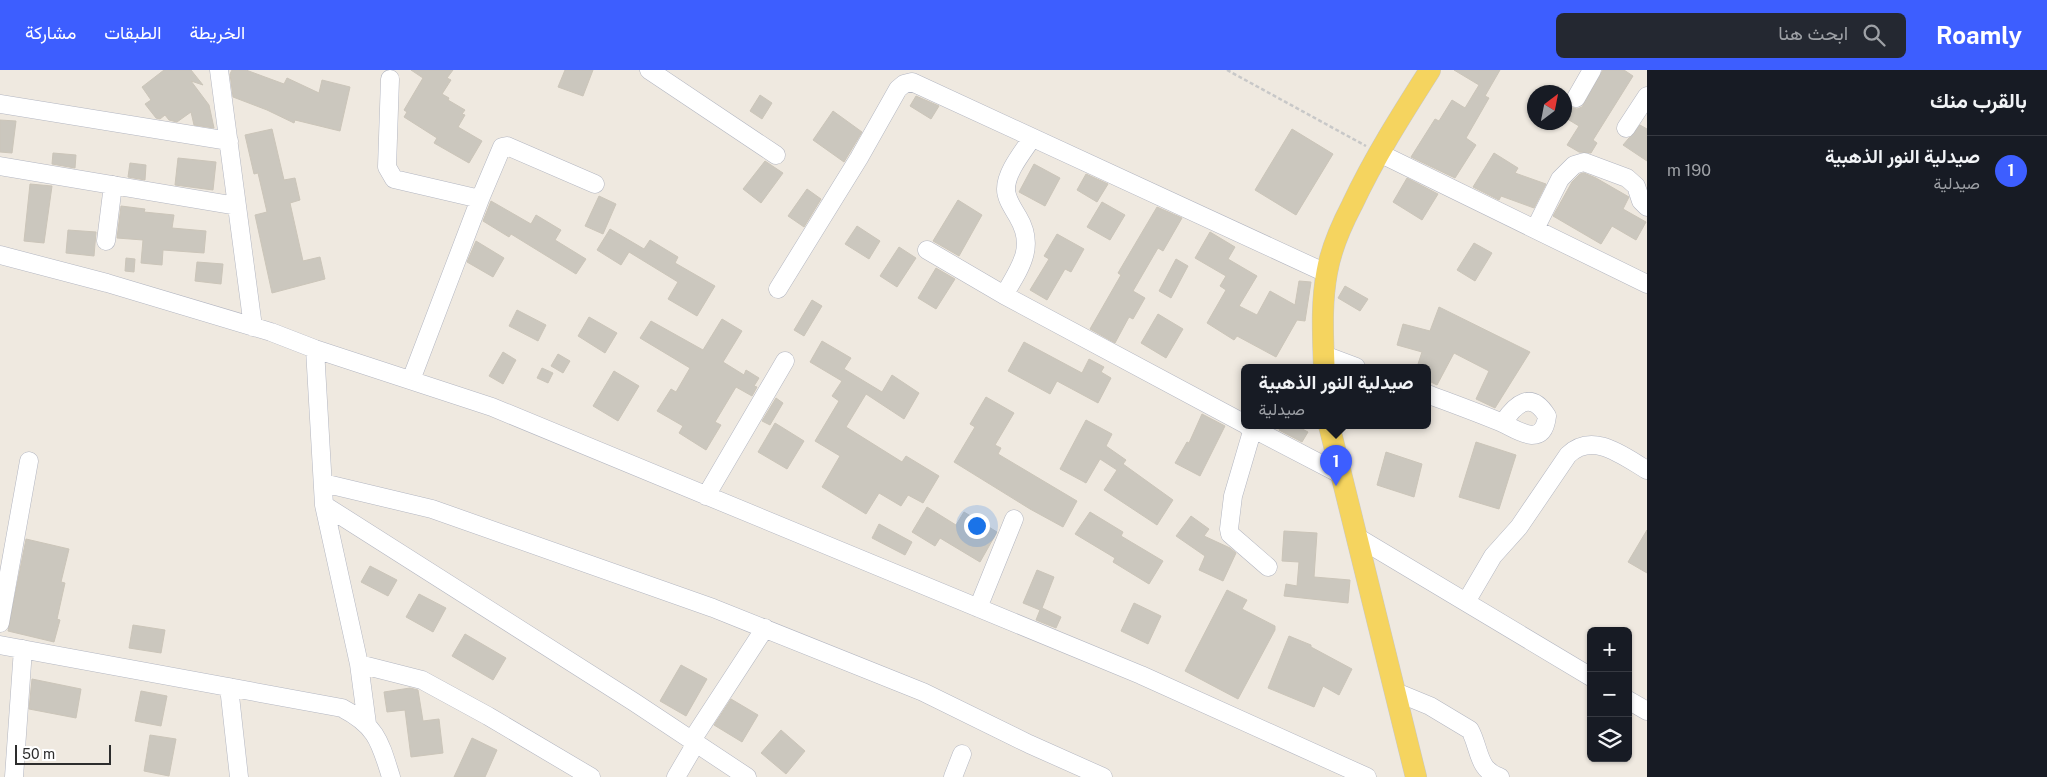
<!DOCTYPE html>
<html lang="ar">
<head>
<meta charset="utf-8">
<style>
	:root { --surface:#171b24; --page:#242831; --text:#f1f3f6; --muted:#9ea1a6; --line:#363941; --accent:#3d5eff }
	body { margin:0; font-family:"Public Sans",Vazirmatn,sans-serif; background:var(--page); color:var(--text); direction:rtl }
	.controls { position:absolute; right:15px; bottom:15px; display:grid; overflow:hidden; border-radius:8px; box-shadow:0 1px 4px #0004 }
	.controls button { width:45px; height:45px; display:grid; place-items:center; padding:0; border:0; border-bottom:1px solid var(--line); background:var(--surface); color:var(--text); font:25px sans-serif }
	.compass { position:absolute; left:1527px; top:15px; width:45px; height:45px; border-radius:50%; background:var(--surface); box-shadow:0 1px 4px #0004; rotate:32deg }
	.scale { position:absolute; left:15px; bottom:12px; width:96px; box-sizing:border-box; padding-left:5px; border:2px solid #2d2d2d; border-top:0; font-size:14px; line-height:18px; white-space:nowrap; color:#2d2d2d; -webkit-text-stroke:4px #fff; paint-order:stroke }
	.you { position:absolute; left:976px; top:455px; width:18px; height:18px; margin:-12px; border:4px solid #fff; border-radius:50%; background:#1a73e8; box-shadow:0 0 0 8px #1a73e833 }
	.badge { display:grid; place-items:center; width:32px; height:32px; border-radius:50%; background:var(--accent); color:#fff; font-size:16px; font-weight:700 }
	.pin { position:absolute; translate:-50% -41px; filter:drop-shadow(0 1px 2px #0008) }
	.pin::after { content:''; position:absolute; top:26px; width:18px; height:15px; background:inherit; clip-path:polygon(0 0,100% 0,50% 100%) }
	.popup { position:absolute; left:1241px; top:294px; width:190px; height:65px; box-sizing:border-box; display:grid; place-content:center; border-radius:8px; background:var(--surface); filter:drop-shadow(0 1px 4px #0005); font-size:16px; white-space:nowrap; color:var(--muted) }
	.popup b { font-size:19px; color:var(--text) }
	.popup::after { content:''; position:absolute; left:50%; top:100%; margin-left:-10px; border:10px solid transparent; border-top-color:var(--surface) }
	.list { margin:0; padding:0; list-style:none }
	h2 { display:flex; justify-content:space-between; align-items:center; height:65px; margin:0; padding:0 20px; font-size:21px }
	h2 small { font-size:16px; font-weight:400; color:var(--muted) }
	.list li { display:grid; grid-template-columns:32px 1fr auto; gap:15px; align-items:center; box-sizing:border-box; height:70px; padding:0 20px; border-top:1px solid var(--line) }
	.list b { display:block; font-size:19px; white-space:nowrap }
	.list p { margin:0; font-size:16px; white-space:nowrap; color:var(--muted) }
	.list em { font-size:16px; font-style:normal; color:var(--muted) }
	.icon { flex:none; width:28px; height:28px; fill:none; stroke:currentColor; stroke-width:2; stroke-linecap:round; stroke-linejoin:round }
	.map { position:relative; flex:none; width:1647px; height:707px; overflow:hidden; direction:ltr }
	header { display:flex; align-items:center; gap:30px; box-sizing:border-box; height:70px; padding:0 25px; background:var(--accent); color:#fff }
	header strong { font-size:24px }
	nav { display:flex; gap:28px; margin-inline-start:auto; font-size:18px }
	.search { width:350px; height:45px; background:var(--page); display:flex; align-items:center; gap:12px; box-sizing:border-box; padding:0 18px; border-radius:8px; color:var(--muted); font-size:19px }
	main { display:flex }
	aside { flex:1; background:var(--surface) }
	.map>svg:first-child { display:block }
	.building { fill:#cbc7be; stroke:#cbc5b9 }
	.lines { fill:none; stroke-linecap:round; stroke-linejoin:round }
	.minor-casing { stroke:#b3b6c1; stroke-width:19 }
	.major-casing { stroke:#c8c8c8; stroke-width:22 }
	.path { stroke:#c8c8c8; stroke-width:2.5; stroke-dasharray:4 2.5; stroke-linecap:butt }
	.minor { stroke:#fff; stroke-width:18 }
	.major { stroke:#f5d45f; stroke-width:21 }
</style>
</head>
<body>
<header>
<strong>Roamly</strong>
<div class="search"><svg class="icon" aria-label="search" viewBox="0 0 24 24"><circle cx="10" cy="10" r="6"/><path d="M15 15l6 6"/></svg>ابحث هنا</div>
<nav><a>الخريطة</a><a>الطبقات</a><a>مشاركة</a></nav>
</header>
<main>
<aside>
<h2>بالقرب منك<small></small></h2>
<ul class="list">
<li><span class="badge">1</span><div><b>صيدلية النور الذهبية</b><p>صيدلية</p></div><em>190 m</em></li>
</ul>
</aside>
<div class="map">
<svg width="1647" height="707" viewBox="0 0 1647 707">
	<rect width="100%" height="100%" fill="#efe9e0"/>
	<!-- building -->
	<path class="building" d="M164,0H191L203,15L191,11L209,35L214,58L194,55L191,42L177,52L169,50L165,45L160,49L156,48L145,34L151,30L142,17Z
		M232,0H246L284,14L287,8L319,23L322,10L350,17L340,61L295,50L294,53L267,40L233,27L230,4Z
		M411,0H453L447,8L451,10L442,24L449,28L448,30L465,40L462,44L465,45L458,57L482,71L469,93L434,73L437,68L404,47L407,42L404,40L423,8Z
		M565,0H593L583,26L558,17Z
		M1454,0H1500L1485,26L1489,28L1466,68L1476,75L1455,108L1411,87L1435,49L1439,51L1452,30L1465,38L1479,15Z
		M1603,0H1624L1633,6L1593,70L1597,73L1591,83L1579,82L1567,75L1579,56L1564,47V26L1567,33L1570,37L1577,39L1582,37Z
		M760,25L772,33L762,49L750,41Z
		M916,26L939,36L931,49L910,36Z
		M833,41L862,62L844,92L813,70Z
		M0,50L16,51L12,83L0,82Z
		M1640,55L1647,59V91L1623,75Z
		M272,59L284,110L295,108L300,130L290,133L303,191L320,187L325,209L272,223L255,145L267,142L258,103L254,104L245,65Z
		M1292,59L1333,84L1296,145L1255,120Z
		M53,83L76,85L75,98L52,94Z
		M1494,83L1518,98L1515,103L1546,114L1534,138L1501,126L1499,130L1473,117Z
		M178,88L216,92L213,120L175,115Z
		M765,91L783,103L761,133L743,119Z
		M130,93L146,95L145,110L128,107Z
		M1034,94L1060,108L1045,136L1019,122Z
		M1584,103L1596,108L1629,127L1623,139L1646,152L1636,170L1612,156L1601,174L1553,146L1572,112L1580,104Z
		M1086,104L1108,114L1097,132L1077,120Z
		M1407,108L1438,124L1422,150L1393,132Z
		M30,114L52,116L44,173L24,171Z
		M807,119L821,129L804,157L788,146Z
		M599,126L616,134L603,164L585,156Z
		M958,130L982,145L959,186L933,171Z
		M491,131L531,154L536,145L561,160L555,170L586,189L576,204L511,164L509,167L483,151Z
		M1102,132L1125,145L1110,170L1087,157Z
		M121,136L145,139L144,142L174,145L172,158L206,161L204,183L163,180L162,195L141,193L143,170L117,168Z
		M1157,137L1182,148L1163,181L1158,178L1133,221L1145,228L1133,249L1129,247L1115,273L1090,259L1121,205L1118,203Z
		M857,156L880,171L869,189L845,174Z
		M610,159L644,179L650,170L678,187L675,193L715,216L697,246L668,229L678,212L629,182L621,195L597,180Z
		M68,160L96,162L94,186L66,183Z
		M1210,162L1235,177L1228,189L1257,206L1239,236L1257,245L1270,221L1295,235L1299,211L1311,212L1305,251L1297,250L1276,287L1237,266L1234,270L1207,253L1226,220L1220,216L1226,206L1195,188Z
		M1057,164L1084,179L1071,202L1065,199L1047,230L1030,220L1049,189L1044,186Z
		M476,171L504,188L493,207L467,192Z
		M1474,173L1492,183L1475,211L1457,200Z
		M899,177L916,188L897,217L880,206Z
		M126,188L135,189L134,202L125,201Z
		M1176,189L1188,196L1171,228L1159,221Z
		M197,192L223,194L221,214L195,211Z
		M936,198L955,209L936,239L918,228Z
		M1345,216L1368,229L1360,241L1338,228Z
		M812,230L822,236L804,266L794,260Z
		M1439,237L1530,282L1495,338L1476,329L1489,301L1454,283L1437,315L1427,310V297H1417L1422,282L1397,275L1403,254L1430,261Z
		M517,240L546,255L538,271L509,256Z
		M1158,244L1183,259L1166,288L1141,273Z
		M589,247L617,263L605,283L578,266Z
		M722,249L742,261L723,292L744,305L746,300L759,308L754,316L757,317L752,326L736,317L715,352L721,355L706,380L679,363L683,356L657,341L671,319L676,322L690,298L640,268L651,251L703,280Z
		M822,271L851,288L844,299L882,322L892,305L919,323L904,349L866,324L846,357L902,392L906,386L939,406L923,433L908,425L901,436L879,423L866,444L822,417L840,386L815,371L839,331L832,326L842,311L810,292Z
		M1024,272L1082,303L1089,289L1104,297L1101,302L1111,308L1098,333L1057,311L1050,324L1008,301Z
		M503,282L516,290L503,314L489,306Z
		M558,284L570,291L563,303L551,296Z
		M542,298L553,303L548,313L537,308Z
		M614,301L639,316L618,351L593,336Z
		M986,327L1014,343L995,375L1001,378L998,384L1077,431L1063,457L1030,439L954,392L975,357L970,354Z
		M776,328L783,333L770,355L762,351Z
		M1202,344L1225,356L1200,406L1175,393L1187,372L1189,373Z
		M1086,350L1112,364L1106,376L1126,390L1123,394L1173,430L1157,455L1104,420L1117,400L1100,389L1086,413L1060,399Z
		M775,353L804,371L787,399L758,382Z
		M1282,355H1295L1308,362L1302,372L1279,360Z
		M1476,372L1516,385L1499,439L1459,427Z
		M1386,382L1422,394L1414,427L1377,415Z
		M927,437L956,455L964,442L997,462L980,492L940,468L935,476L912,462Z
		M1090,442L1123,462L1121,466L1163,491L1149,514L1113,492L1115,488L1075,464Z
		M1191,446L1209,459L1204,466L1230,478L1236,483L1223,511L1199,500L1205,486L1176,466Z
		M879,454L912,472L905,485L872,468Z
		M1647,460V503L1628,492Z
		M1284,461L1317,463L1314,507L1350,510L1348,533L1284,526L1286,514L1297,516L1299,492L1282,491Z
		M26,469L69,479L61,512L65,513L57,549L60,550L54,572L8,561Z
		M370,496L397,510L388,526L361,512Z
		M1037,500L1054,507L1042,538L1061,547L1056,558L1036,550L1040,540L1023,533Z
		M1227,520L1247,530L1242,539L1275,556V560L1238,629L1185,601Z
		M419,524L446,538L433,562L406,547Z
		M1134,533L1161,546L1148,574L1121,561Z
		M133,555L165,560L161,583L129,578Z
		M465,564L506,588L493,610L452,586Z
		M1289,566L1311,575V577L1352,599L1339,625L1323,616L1314,637L1268,618Z
		M681,595L707,609L686,646L660,631Z
		M32,609L81,619L76,648L29,639Z
		M410,618L418,620L423,651L439,649L443,683L411,687L405,640L387,642L384,622Z
		M141,621L167,626L161,656L135,651Z
		M731,629L758,645L742,672L714,655Z
		M781,660L805,681L786,704L761,683Z
		M150,665L176,669L169,706L144,701Z
		M472,668L497,680L485,707H454Z"/>
	<g class="lines">
		<!-- minor casing -->
		<g class="minor-casing">
			<path id="minor" d="M219,0L253,257
				M649,0L776,85
				M390,9L387,97L394,109L480,129
				M1576,28L1592,0
				M0,34L229,71
				M1626,58L1647,26
				M1032,68C1023,82 1006,102 1006,119C1006,129 1013,138 1018,147C1036,177 1020,198 1004,225L1245,354
				M1379,83L1647,214
				M0,96L237,136
				M1535,159L1560,109L1574,95L1584,92L1627,108L1636,116L1641,131L1647,137
				M106,171L113,115
				M927,180L1004,225
				M0,185L107,213L271,262L315,279L492,337L1141,605L1367,707
				M778,219L859,88L898,19L904,14L912,12L1326,203
				M315,279L324,435L359,594L367,654
				M1324,285L1356,297
				M411,310L480,129L502,77L507,76L595,114
				M1427,324C1451,333 1476,342 1500,352C1510,356 1520,364 1532,365C1543,365 1546,355 1547,346C1531,320 1515,334 1503,353
				M1246,355L1342,405
				M1253,358L1233,426L1229,459L1230,464L1268,497
				M323,413L432,439L713,538L923,622L1029,674L1103,707
				M706,426L785,291
				M324,435L634,632L747,707
				M1357,467L1591,607
				M1466,532L1493,486L1519,457L1568,385C1593,361 1623,386 1647,400
				M978,538L1014,449
				M0,553L29,391
				M0,575L342,638C377,656 380,672 391,707
				M359,594L422,610L488,646L591,707
				M229,617L239,707
				M1396,622L1430,636L1470,660C1480,678 1477,700 1500,707
				M1628,630L1647,641
				M692,670L765,558
				M14,707L23,579
				M676,707L696,673
				M953,707L962,684"/>
		</g>
		<!-- major casing -->
		<g class="major-casing">
			<path id="major" d="M1324,297C1323,265 1321,234 1327,202C1331,179 1341,156 1352,135C1374,88 1402,44 1430,0
				M1329,355L1416,707"/>
		</g>
		<!-- path -->
		<path class="path" d="M1227,0L1366,76"/>
		<!-- minor -->
		<use href="#minor" class="minor"/>
		<!-- major -->
		<use href="#major" class="major"/>
	</g>
</svg>
<div class="controls">
<button>+</button>
<button>−</button>
<button><svg class="icon" aria-label="layers" viewBox="0 0 24 24"><path d="M12 4l9 5-9 5-9-5zM3 14l9 5 9-5"/></svg></button>
</div>
<svg class="compass" viewBox="-18 -18 36 36"><path d="M0-13l5 13h-10z" fill="#e53935"/><path d="M0 13l5-13h-10z" fill="#9ea1a6"/></svg>
<div class="scale">50 m</div>
<div class="you"></div>
<div class="pin badge" style="left:1336px;top:416px">1</div>
<div class="popup"><b>صيدلية النور الذهبية</b>صيدلية</div>
</div>
</main>
</body>
</html>
